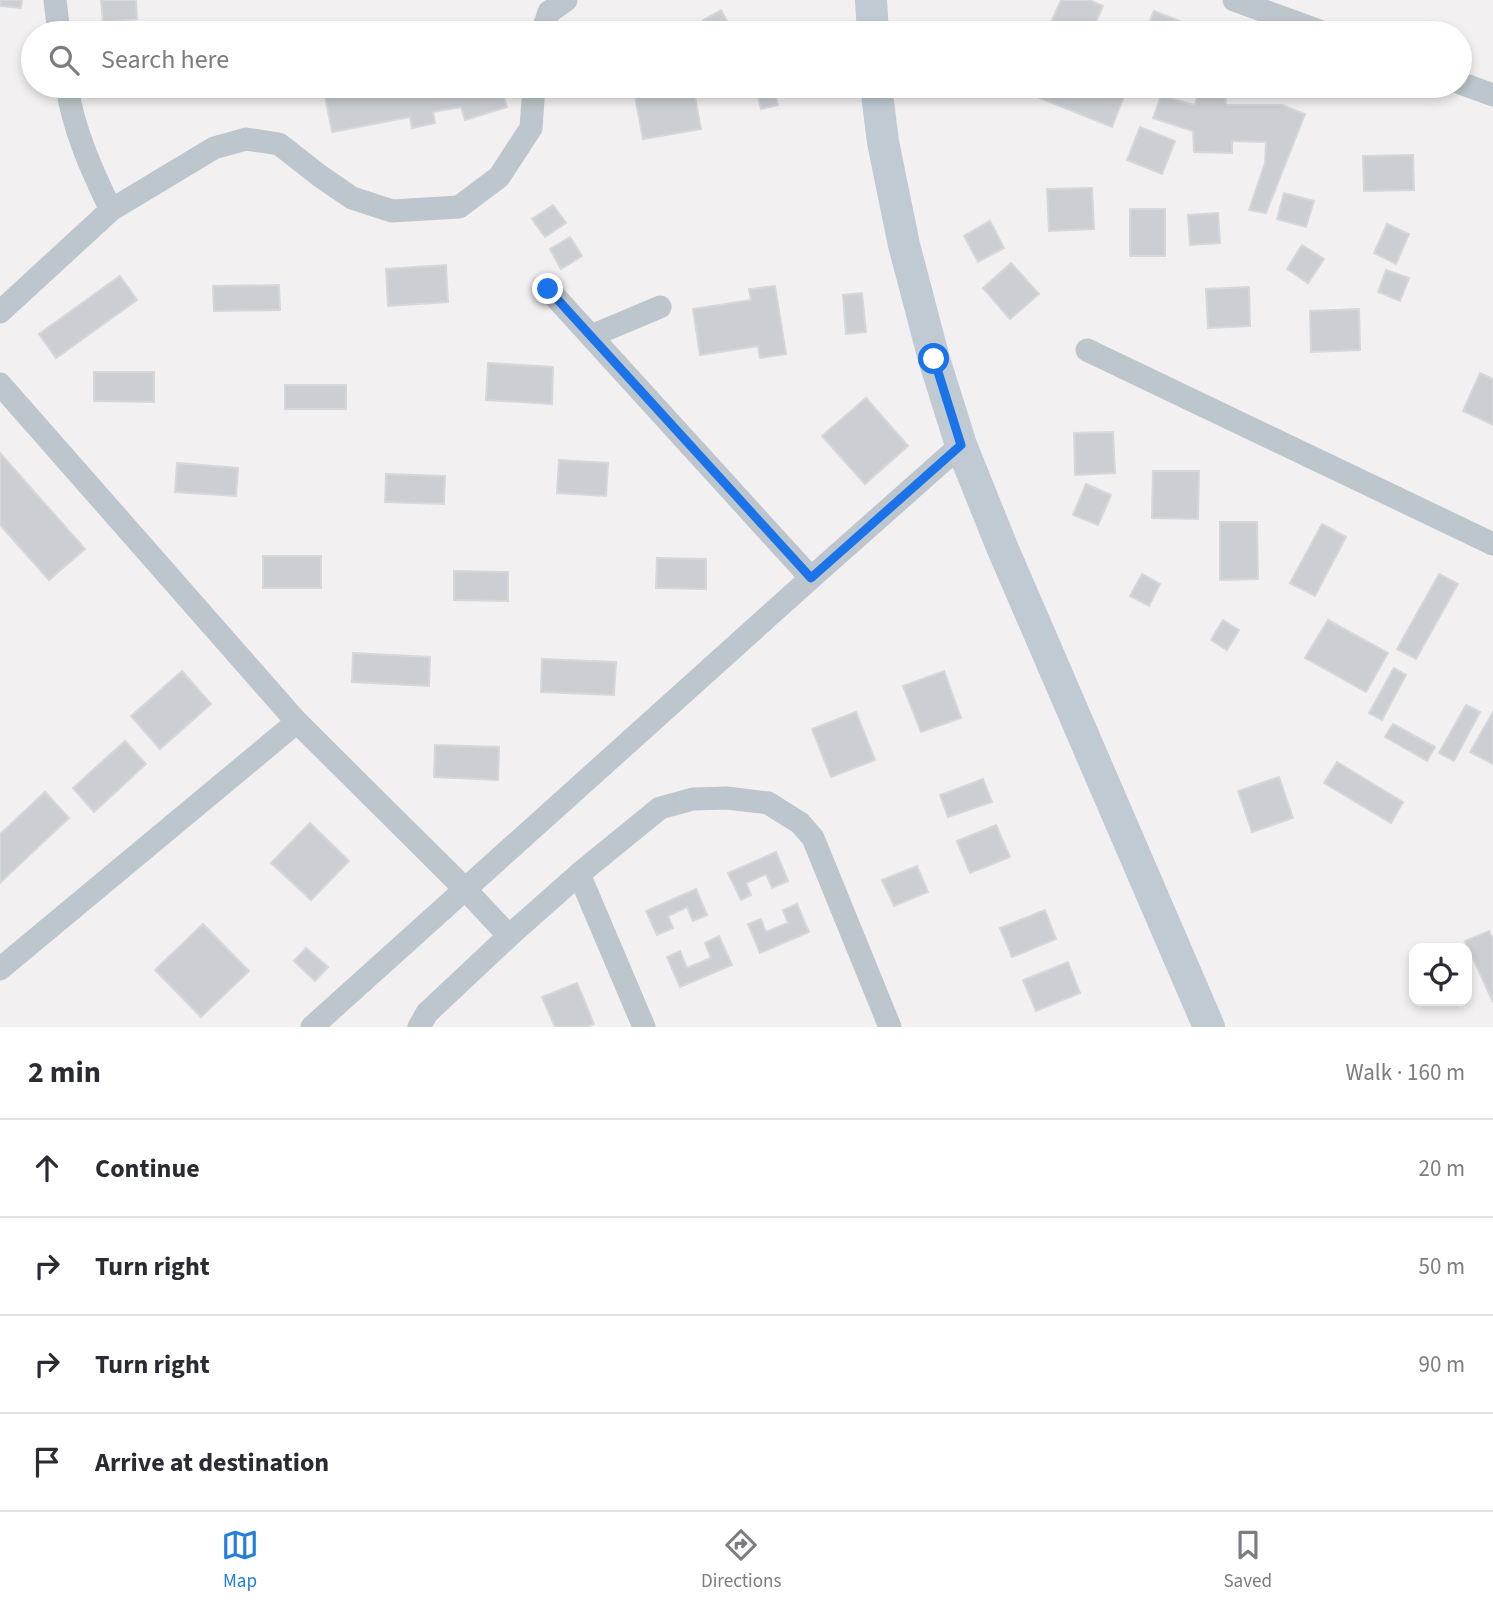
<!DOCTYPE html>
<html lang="en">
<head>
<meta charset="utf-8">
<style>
	:root { --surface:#fff; --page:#f2f2f3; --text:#2b2b33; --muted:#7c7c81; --line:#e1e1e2; --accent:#237fda }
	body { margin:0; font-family:"Source Sans 3",sans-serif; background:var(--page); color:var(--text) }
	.controls { position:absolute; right:21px; bottom:21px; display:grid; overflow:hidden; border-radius:14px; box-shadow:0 4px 10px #0003 }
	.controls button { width:63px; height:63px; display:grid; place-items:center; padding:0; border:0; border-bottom:2px solid var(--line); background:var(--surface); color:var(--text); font:35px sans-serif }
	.stop { position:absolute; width:21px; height:21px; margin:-16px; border:5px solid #1a73e8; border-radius:50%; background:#fff }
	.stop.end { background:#1a73e8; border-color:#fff; box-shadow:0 2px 7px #0008 }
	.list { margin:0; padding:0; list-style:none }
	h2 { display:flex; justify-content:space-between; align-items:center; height:91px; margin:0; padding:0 28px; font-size:30px }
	h2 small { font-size:23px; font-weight:400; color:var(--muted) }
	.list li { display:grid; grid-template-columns:46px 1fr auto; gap:21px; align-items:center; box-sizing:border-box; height:98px; padding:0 28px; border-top:2px solid var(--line) }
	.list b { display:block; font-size:26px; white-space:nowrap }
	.list em { font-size:23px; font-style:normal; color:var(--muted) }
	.icon { flex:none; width:38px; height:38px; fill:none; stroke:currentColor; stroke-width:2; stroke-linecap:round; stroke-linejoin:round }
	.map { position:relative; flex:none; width:1493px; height:1027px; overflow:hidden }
	.search { position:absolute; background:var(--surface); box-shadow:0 4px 10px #0003; left:21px; right:21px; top:21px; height:77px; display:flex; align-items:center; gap:18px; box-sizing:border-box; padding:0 24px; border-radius:38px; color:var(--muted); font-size:26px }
	.sheet { height:483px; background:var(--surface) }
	nav { display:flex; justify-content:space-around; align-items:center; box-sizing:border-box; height:98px; border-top:2px solid var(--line); background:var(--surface); font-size:19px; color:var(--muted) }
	nav a { display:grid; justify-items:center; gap:4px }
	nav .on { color:var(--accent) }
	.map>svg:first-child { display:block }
	.building { fill:#cbced3; stroke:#d5d7db; stroke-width:2 }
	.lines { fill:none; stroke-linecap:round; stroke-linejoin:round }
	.street { stroke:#bdc6cc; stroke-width:23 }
	.secondary { stroke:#bfcad3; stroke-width:32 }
	.route { stroke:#1a73e8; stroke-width:9 }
</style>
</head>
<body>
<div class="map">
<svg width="1493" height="1027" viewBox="0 0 1493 1027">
	<rect width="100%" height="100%" fill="#f3f0f1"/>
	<!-- building -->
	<path class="building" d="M0,0H22L21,8L0,6Z
		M101,0H136L137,19L103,22Z
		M1061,0H1089L1103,6L1091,33H1046Z
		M721,10L729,25L711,33L703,20Z
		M1154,11L1180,21L1175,33H1145Z
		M323,86H500L507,107L465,120L461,107L433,112L435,123L412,128L410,117L332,132Z
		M633,86H693L701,129L643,139Z
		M755,86H773L778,105L761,109Z
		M1028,86H1128L1112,127L1025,92Z
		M1200,86H1211L1225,91L1226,105H1282L1305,114L1266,213L1249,210L1265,163L1266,142L1232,141V153L1194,152L1193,131L1153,118L1161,96L1195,105Z
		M1140,127L1175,141L1162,174L1127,160Z
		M1413,155L1414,190L1364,191L1363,156Z
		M1092,188L1094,229L1049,231L1047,189Z
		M1284,193L1314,201L1306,227L1277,219Z
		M553,205L566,223L545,237L532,219Z
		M1130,209H1165V256H1130Z
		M1218,213L1220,243L1190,245L1188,215Z
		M990,221L1004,248L978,262L964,236Z
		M1387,224L1409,234L1396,264L1374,253Z
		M570,237L582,256L561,269L550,249Z
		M1302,245L1324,259L1308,283L1287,269Z
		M1011,263L1039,294L1010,319L983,288Z
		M446,265L448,302L388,306L386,269Z
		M1386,270L1409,278L1400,301L1378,292Z
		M120,276L137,300L56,358L39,334Z
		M279,285L280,310L214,311L213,286Z
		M775,286L786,354L760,358L758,346L700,355L693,309L751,300L749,289Z
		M1249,287L1250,326L1208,328L1206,289Z
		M862,293L866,332L846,334L843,295Z
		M1359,309L1360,350L1311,352L1310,311Z
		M488,363L553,367L552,404L486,400Z
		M94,372H154V402L94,401Z
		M1480,373L1493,379V425L1463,411Z
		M285,385H346V409H285Z
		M866,398L908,446L865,484L822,436Z
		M1113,432L1115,473L1075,475L1074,433Z
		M0,453L85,549L49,580L0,525Z
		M559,460L608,463L606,496L557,493Z
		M177,463L238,468L236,496L175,492Z
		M1153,471H1199L1198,519L1152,518Z
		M386,474L445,476L444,504L385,502Z
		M1086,484L1111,495L1098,525L1073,515Z
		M1220,522H1257L1258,579L1220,580Z
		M1322,524L1346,537L1315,596L1290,583Z
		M263,556H321V588H263Z
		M657,558L706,559V589L656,588Z
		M454,571L508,572V601L454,600Z
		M1142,574L1160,584L1149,606L1130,596Z
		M1439,574L1458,584L1416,659L1397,649Z
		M1223,620L1239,630L1227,650L1211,640Z
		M1328,620L1388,653L1366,692L1305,658Z
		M353,653L430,657L429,686L352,682Z
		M542,659L616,662L614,695L541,692Z
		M1394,668L1406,675L1382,720L1369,713Z
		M182,671L211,704L160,749L131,716Z
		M944,671L961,718L921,732L903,686Z
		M1466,705L1480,712L1454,761L1439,753Z
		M856,712L875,760L831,777L812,729Z
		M1493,712V764L1470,752Z
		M1393,724L1435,747L1427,761L1385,737Z
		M125,741L146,764L94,812L73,788Z
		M435,745L499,747L498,780L434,777Z
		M1337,762L1403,802L1391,823L1324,783Z
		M1279,777L1293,818L1252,832L1238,791Z
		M983,779L992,802L948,817L940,795Z
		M45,792L69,818L0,883V834Z
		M310,823L349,861L311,900L271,863Z
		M996,825L1010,857L970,873L957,841Z
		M776,852L788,881L772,888L766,874L746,883L751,895L741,900L728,873Z
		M917,866L928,892L894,906L882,880Z
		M696,889L707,915L693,921L687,907L668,916L673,928L657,935L646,911Z
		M797,904L809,932L760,953L748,924L761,919L766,932L788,923L783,910Z
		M1045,910L1056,939L1012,957L1000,928Z
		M203,924L249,971L201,1017L155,970Z
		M1489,931L1493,939V1002L1465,941Z
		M719,936L732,965L680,987L667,957L680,951L687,968L711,958L705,943Z
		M306,948L328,967L315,981L294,961Z
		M1068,962L1080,993L1036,1011L1023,980Z
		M577,983L594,1024L587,1027H555L542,997Z"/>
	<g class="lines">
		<!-- street -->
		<path class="street" d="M55,0L59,33
			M1234,0L1325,33
			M542,33L549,12L566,0
			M1460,83L1493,95
			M67,86C73,129 92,171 111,210
			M548,289L811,578
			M0,312L111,210L214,148L246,139L279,144L320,176L352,198L392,211L459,207L499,177L531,128L534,86
			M591,336L660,307
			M1087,350L1493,544
			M0,384L297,722L465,889L509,936
			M579,874L644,1027
			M0,969L297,722
			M312,1027L811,578L961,445
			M419,1027L427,1013L509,936L579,874L660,808L693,799L727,798L768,803L800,823L813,838L890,1027"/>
		<!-- secondary -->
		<path class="secondary" d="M871,0L873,33
			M876,86L883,142L904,245L934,359L961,445L1002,547L1209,1027"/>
	</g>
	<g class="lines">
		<!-- route -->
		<path class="route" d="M548,289L811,578L961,445L934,359"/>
	</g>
</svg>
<div class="controls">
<button><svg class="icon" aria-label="locate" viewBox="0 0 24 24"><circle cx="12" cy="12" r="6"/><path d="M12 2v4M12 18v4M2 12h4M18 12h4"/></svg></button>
</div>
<div class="stop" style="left:934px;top:359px"></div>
<div class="stop end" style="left:548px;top:289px"></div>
<div class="search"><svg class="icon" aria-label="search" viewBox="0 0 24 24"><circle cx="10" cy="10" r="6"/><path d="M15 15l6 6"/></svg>Search here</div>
</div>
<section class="sheet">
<h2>2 min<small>Walk · 160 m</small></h2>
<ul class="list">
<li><svg class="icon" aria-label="ahead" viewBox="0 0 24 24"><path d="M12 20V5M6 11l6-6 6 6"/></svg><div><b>Continue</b></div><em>20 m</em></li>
<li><svg class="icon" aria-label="right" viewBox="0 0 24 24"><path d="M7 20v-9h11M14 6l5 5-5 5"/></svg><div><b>Turn right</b></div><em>50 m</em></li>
<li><svg class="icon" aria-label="right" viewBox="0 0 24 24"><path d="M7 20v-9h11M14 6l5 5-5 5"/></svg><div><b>Turn right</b></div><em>90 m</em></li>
<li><svg class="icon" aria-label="arrive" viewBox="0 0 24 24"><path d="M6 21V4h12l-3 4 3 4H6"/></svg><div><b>Arrive at destination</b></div></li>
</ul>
</section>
<nav>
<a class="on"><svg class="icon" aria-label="map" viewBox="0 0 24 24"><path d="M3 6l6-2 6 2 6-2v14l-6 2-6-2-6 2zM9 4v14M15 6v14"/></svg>Map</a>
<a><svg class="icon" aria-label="directions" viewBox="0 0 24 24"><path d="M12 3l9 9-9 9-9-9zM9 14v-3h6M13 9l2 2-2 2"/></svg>Directions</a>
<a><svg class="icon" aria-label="saved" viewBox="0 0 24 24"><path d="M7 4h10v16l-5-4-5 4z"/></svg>Saved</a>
</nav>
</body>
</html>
